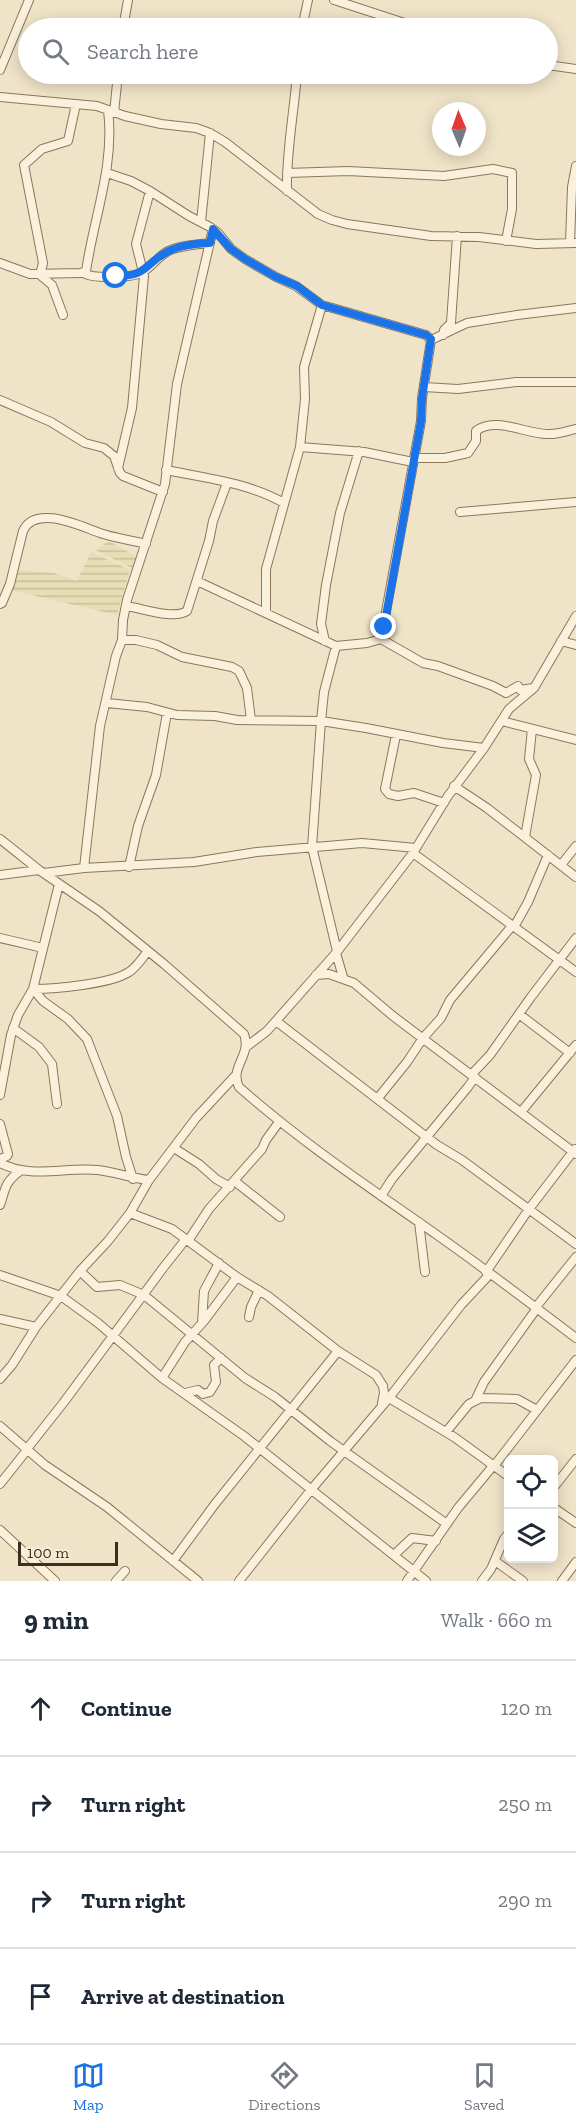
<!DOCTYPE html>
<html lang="en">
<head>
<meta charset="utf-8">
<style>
	:root { --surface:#fff; --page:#f2f2f3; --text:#1f2937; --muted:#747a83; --line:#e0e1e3; --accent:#1a73e8 }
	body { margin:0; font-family:"Zilla Slab",serif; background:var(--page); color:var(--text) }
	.controls { position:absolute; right:18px; bottom:18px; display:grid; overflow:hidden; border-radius:9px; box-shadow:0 3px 15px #0003 }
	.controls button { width:54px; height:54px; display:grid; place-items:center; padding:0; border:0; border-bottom:2px solid var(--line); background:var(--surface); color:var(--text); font:30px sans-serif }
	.compass { position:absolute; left:432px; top:102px; width:54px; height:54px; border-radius:50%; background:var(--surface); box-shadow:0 3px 15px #0003; rotate:358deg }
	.scale { position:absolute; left:18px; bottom:15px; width:100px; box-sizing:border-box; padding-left:6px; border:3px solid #3d2e20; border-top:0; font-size:16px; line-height:21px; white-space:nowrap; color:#3d2e20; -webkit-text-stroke:4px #f7eed8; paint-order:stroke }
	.stop { position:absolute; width:18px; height:18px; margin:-14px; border:4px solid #1a73e8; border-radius:50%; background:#fff }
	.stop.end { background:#1a73e8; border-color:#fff; box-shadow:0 2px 6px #0008 }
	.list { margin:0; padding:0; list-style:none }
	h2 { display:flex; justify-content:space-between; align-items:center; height:78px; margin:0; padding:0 24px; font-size:26px }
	h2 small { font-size:20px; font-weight:400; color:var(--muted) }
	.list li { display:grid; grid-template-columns:39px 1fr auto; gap:18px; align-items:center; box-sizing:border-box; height:96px; padding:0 24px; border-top:2px solid var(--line) }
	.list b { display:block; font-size:22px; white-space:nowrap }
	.list em { font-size:20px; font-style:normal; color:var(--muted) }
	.icon { flex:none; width:33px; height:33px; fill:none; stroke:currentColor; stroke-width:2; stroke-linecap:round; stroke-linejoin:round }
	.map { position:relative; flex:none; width:576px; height:1581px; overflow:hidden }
	.search { position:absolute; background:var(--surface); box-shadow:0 3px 15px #0003; left:18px; right:18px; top:18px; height:66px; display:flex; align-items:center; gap:15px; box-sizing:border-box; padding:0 21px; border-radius:33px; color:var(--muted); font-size:22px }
	.sheet { height:462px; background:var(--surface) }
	nav { display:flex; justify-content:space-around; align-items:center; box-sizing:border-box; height:84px; border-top:2px solid var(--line); background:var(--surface); font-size:16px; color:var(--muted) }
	nav a { display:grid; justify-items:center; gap:3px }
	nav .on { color:var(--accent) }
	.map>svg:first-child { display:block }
	.farmland { fill:url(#farmland-rules) }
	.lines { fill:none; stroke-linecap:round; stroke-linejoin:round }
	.minor-casing { stroke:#8d765c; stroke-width:10 }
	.minor { stroke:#faf1dc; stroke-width:8 }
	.route { stroke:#1a73e8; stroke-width:8 }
</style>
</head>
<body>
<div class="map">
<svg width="576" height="1581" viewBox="0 0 576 1581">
	<defs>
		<pattern id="farmland-rules" width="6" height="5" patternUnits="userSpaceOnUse" patternTransform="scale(1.5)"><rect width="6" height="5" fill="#e6deb5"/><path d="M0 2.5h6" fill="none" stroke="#c6bf9b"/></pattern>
	</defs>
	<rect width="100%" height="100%" fill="#f0e4c8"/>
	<!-- farmland -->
	<path class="farmland" d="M109,541L137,557L134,569L95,550Z
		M91,552L130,570L117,615L10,590L18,570L54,573L77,581Z"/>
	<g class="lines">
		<!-- minor casing -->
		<g class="minor-casing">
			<path id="minor" d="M334,0L420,28
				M123,28L128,0
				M302,28L308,0
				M548,65L576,69
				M0,70L29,0
				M0,97L97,106L125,116L161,124L196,128L210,133L225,142L318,214L332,220L347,224L431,236L479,237L536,244L576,243
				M114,113L118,74
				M107,173L131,181L150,191L189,216L210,227L218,233L231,249L245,259L276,277L296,286L322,305L426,335L431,340L422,398L421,421L381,639L367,643L336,646L197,581
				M287,173L348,171L444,176L493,169L512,173V209L506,241
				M287,191C286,152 294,113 297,74
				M201,222L210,133
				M570,243L572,187L576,166
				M0,263L30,274L81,273L86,271C94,217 115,165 108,110
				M84,273C92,279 133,278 143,272C154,265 160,253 173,249C184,245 198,244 210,243
				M63,315L52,285L40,275L43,263L24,165L42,149L68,141L76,104
				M443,335L444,330L451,323L457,236
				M431,340L467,323L517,315L576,308
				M424,387L458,389L516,382H576
				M0,400L51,422L85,443L104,448L114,456L120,473L123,476L163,492
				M300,447L364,452L413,462
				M414,458H445L468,453L476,441V431C495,416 526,434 547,434C558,435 566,431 576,429
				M118,468L132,408L144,276L136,244L150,191
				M166,470C206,478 249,483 284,503
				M460,512L576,502
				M0,604L2,603L10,584L23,531C35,504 80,526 100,533C114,538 131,540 146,544
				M126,606C142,608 173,620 187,611L209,541L213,521L227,483
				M266,612V569L300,447L305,399L304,367L322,305
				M381,639L423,663L438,666L493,686L506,693L518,686L520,690L533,688
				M122,640H136L157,645L182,657L232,667L239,671L247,688L251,720
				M325,641L321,624L326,585L340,513L359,451
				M561,641L576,645
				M336,646L324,692L321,721L312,847L337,951
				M107,703L147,707L177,715L215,716L237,720L321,721L366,728L443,743L484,748
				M502,721L576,740
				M396,735L385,789L389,794L398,796L414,793L444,803
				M454,786L487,808L576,877
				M525,837L536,775L529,759L532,729
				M0,839L39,870L99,911L164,964L244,1034C252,1056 229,1067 239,1087C301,1142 369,1187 437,1235C484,1268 530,1303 576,1338
				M413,853L576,972
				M561,865L576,846
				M129,867L138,826L156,775L167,713
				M84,868L100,726L116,656L122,640L123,620L127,600L165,484L177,384L213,229
				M44,873L84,868L194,862L257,852L362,843L416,848
				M0,875L39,870
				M514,927L528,902L548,855
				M0,938L43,948
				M336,953L343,977
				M316,975L329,974L354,983L393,1016L576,1154
				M33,989L43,1001L68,1019L87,1039L117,1116L126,1157L133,1179
				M33,989C55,989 111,984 129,972C137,967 142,958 148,951
				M519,1014L570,1053
				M276,1021L437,1145L462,1160L576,1244
				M13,1028L39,1047L52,1064L57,1104
				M246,1047L267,1031L336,953L413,853L448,796L484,748L509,709L534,688L576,616
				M472,1074L490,1055L531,997L576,938
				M0,1095L11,1035L18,1015L33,989L59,884
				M378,1098L407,1062L423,1038L441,1018L450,1000L512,926
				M521,1112L576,1045
				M0,1124L8,1154L7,1156L0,1159
				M174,1148L199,1164L216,1179L230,1187
				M0,1163C31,1179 64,1167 98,1170C115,1172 131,1178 149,1180
				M237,1183L280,1217
				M381,1196L392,1179L468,1087L475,1077
				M0,1205C6,1188 4,1183 20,1171
				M130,1213L172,1229L237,1277L268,1296L338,1351L376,1375L383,1386L384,1393L382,1403
				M419,1222L425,1272
				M188,1241L209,1209L262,1149L266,1140L279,1122
				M80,1271L97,1287L120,1285L144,1295
				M486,1272L529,1209L575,1149
				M0,1275L61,1296L98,1323L162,1378L244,1436L426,1581
				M144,1295L245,1378L275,1397L330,1441L447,1524
				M536,1307L576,1257
				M249,1317L251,1307L259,1290
				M0,1319L36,1327
				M202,1323L204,1291L219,1263
				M162,1378L185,1342L204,1321L237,1277
				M0,1379L12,1365L36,1327L80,1271L108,1241L130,1213L149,1180L196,1118L235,1076
				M185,1393L198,1390L203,1394L210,1392L216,1382L214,1365L221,1358
				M389,1398L454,1437L508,1476
				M475,1401L484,1382L537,1308
				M0,1426L45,1465L107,1507L198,1581
				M446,1432L469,1404L481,1398L517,1399L537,1410
				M26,1450L64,1402L163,1268L186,1239
				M494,1466L576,1360
				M0,1484L27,1450
				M554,1487L576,1459
				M554,1508L576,1523
				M0,1530L55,1581
				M394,1555L412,1538L436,1541
				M173,1561L215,1504L338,1351
				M495,1561L523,1581
				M116,1581L125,1571
				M239,1581L310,1491L389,1398L461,1305L490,1274
				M407,1581L458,1508L493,1466
				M482,1581L491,1569L504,1539L508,1534
				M562,1581L576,1562"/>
		</g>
		<!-- minor -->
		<use href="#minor" class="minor"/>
	</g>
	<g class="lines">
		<!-- route -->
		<path class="route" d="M116,276C148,276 143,265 167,252C179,245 196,244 210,243L213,229L231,249L245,259L276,277L297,286L322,305L426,335L431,339L422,398L421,421L384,627"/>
	</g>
</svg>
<div class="controls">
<button><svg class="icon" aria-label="locate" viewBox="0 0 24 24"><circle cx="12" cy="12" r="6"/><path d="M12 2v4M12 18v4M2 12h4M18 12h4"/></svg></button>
<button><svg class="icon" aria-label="layers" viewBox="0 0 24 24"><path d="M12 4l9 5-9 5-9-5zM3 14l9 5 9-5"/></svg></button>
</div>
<svg class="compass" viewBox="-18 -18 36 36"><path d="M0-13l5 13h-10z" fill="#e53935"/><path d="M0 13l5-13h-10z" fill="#747a83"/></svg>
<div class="scale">100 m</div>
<div class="stop" style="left:116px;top:276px"></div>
<div class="stop end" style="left:384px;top:627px"></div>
<div class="search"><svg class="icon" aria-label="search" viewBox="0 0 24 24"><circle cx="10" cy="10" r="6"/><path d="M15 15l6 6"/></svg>Search here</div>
</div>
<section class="sheet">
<h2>9 min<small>Walk · 660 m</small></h2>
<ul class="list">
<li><svg class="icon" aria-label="ahead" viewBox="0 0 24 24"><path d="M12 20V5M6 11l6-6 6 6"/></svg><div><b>Continue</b></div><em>120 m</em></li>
<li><svg class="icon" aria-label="right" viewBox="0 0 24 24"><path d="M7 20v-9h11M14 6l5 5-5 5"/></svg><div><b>Turn right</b></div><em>250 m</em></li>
<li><svg class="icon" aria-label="right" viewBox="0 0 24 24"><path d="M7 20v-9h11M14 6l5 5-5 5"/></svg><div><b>Turn right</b></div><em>290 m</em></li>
<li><svg class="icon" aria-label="arrive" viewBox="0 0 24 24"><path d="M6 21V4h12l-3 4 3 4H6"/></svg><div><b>Arrive at destination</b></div></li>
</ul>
</section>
<nav>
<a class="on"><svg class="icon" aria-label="map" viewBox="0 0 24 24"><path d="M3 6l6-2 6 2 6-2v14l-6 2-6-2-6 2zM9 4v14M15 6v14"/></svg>Map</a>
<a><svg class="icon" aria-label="directions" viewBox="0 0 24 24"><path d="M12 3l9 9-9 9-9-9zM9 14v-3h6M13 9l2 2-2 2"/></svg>Directions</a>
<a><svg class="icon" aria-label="saved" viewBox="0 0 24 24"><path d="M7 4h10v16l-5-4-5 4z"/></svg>Saved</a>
</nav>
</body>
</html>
